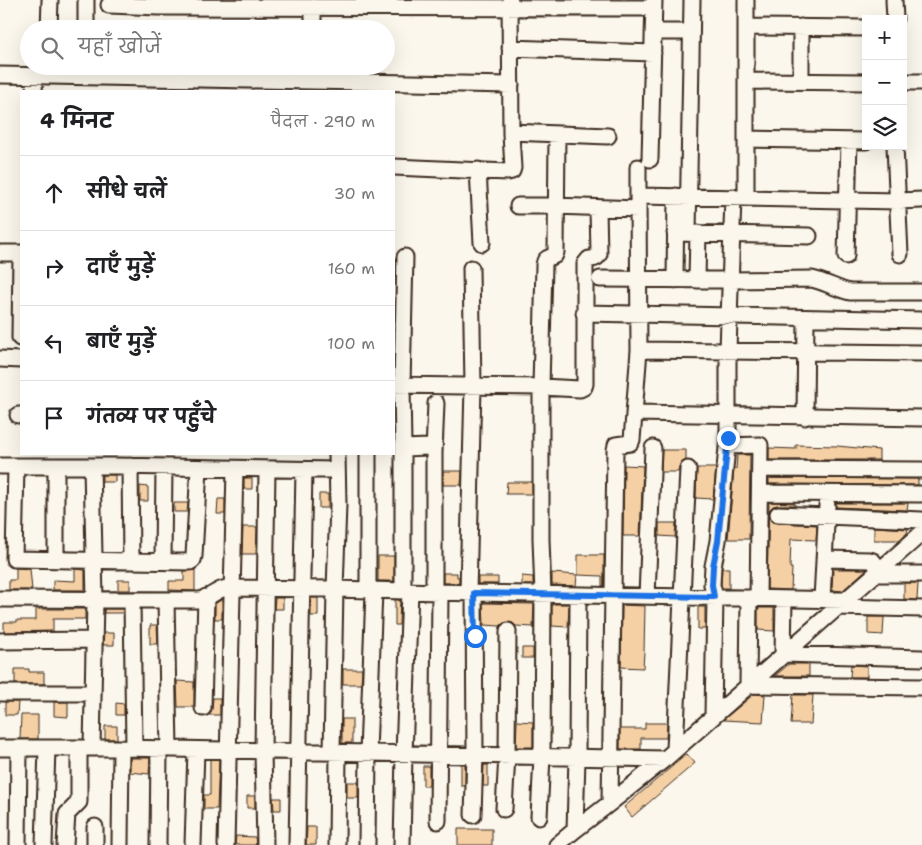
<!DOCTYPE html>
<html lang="hi">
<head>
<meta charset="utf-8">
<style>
	:root { --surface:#fff; --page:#f6f6f6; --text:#202124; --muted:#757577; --line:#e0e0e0 }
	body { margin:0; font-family:"Shantell Sans","Playpen Sans Deva",sans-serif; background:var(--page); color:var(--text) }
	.controls { position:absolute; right:15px; top:15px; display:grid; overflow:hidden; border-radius:0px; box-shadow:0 5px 20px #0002 }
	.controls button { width:45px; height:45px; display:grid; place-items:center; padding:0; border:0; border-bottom:1px solid var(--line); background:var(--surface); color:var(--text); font:25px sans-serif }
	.stop { position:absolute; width:15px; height:15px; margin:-11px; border:4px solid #1a73e8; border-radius:50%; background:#fff }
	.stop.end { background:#1a73e8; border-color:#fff; box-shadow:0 1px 5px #0008 }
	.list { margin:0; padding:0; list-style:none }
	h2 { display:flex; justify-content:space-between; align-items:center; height:65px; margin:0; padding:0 20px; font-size:21px }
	h2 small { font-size:16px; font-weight:400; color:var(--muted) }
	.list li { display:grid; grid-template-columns:32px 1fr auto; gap:15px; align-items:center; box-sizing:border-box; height:75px; padding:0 20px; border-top:1px solid var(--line) }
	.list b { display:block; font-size:19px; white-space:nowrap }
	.list em { font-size:16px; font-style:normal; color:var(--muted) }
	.icon { flex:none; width:28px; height:28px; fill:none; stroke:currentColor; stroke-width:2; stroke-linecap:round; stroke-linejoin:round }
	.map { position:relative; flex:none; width:922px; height:845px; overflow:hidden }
	.search { position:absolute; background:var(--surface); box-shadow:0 5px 20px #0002; left:20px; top:20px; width:375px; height:55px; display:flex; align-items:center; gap:12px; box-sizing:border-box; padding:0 18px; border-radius:28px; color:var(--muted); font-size:19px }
	.panel { position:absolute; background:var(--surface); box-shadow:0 5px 20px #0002; left:20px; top:90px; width:375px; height:365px; border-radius:0px }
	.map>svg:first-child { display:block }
	.building { fill:#f5d0a5; stroke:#3b2a1e }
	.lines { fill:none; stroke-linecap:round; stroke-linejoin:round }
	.minor-casing { stroke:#3b2a1e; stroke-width:19 }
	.minor { stroke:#fbf7ec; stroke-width:15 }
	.route { stroke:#1a73e8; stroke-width:6 }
</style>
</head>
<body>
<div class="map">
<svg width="922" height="845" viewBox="0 0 922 845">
	<rect width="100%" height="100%" fill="#fbf7ec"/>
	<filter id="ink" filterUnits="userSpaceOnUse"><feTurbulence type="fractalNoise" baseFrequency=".02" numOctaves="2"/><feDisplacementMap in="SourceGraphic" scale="10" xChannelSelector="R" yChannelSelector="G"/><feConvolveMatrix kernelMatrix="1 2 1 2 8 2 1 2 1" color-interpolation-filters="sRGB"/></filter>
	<g filter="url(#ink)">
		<!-- building -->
		<path class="building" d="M796,445L837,446L879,450V460H769V448L796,449Z
			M662,450H686V460L680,464L678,472H661Z
			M737,455H750L749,539H728L734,469H736Z
			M624,465L643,466L640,536H623Z
			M697,468H716L713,499L696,498Z
			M443,471H462L461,485H443Z
			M102,475H115V482H102Z
			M244,478H252V489H244Z
			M769,478L918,479V485L769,484Z
			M507,482H532V494H506Z
			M140,486L148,487V501H140Z
			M319,494H328V508H319Z
			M218,499H225V514H217Z
			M769,502L795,503V505H778L773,506L770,509L769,514L770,519L773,522L778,523L817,525L816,540L791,539L790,568H792L791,590L767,589Z
			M174,503H188L187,512H174Z
			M836,503H908L907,510L836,507Z
			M659,523H676L675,537L659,536Z
			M243,527H257L256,554H242Z
			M874,527L908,529L907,533L899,540H874Z
			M578,555H604V586H602V576L578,575Z
			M378,556H394V581H378Z
			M16,568L30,569L32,590H9V580H16Z
			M722,568H729V588H722L721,584Z
			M75,569L85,570V590H53V580L75,581Z
			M833,569H867L842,591L832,590Z
			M195,570V591L169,590V581H184V571Z
			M443,573H457V577H459V583H443Z
			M552,573L577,575L576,586L552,585Z
			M522,576L533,577V585H522Z
			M478,577H498V584H478Z
			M118,580H130V590H118Z
			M904,583H918L917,600L904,599Z
			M275,598H283V609H274Z
			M311,598H318V616H311Z
			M222,599V619H215V604Z
			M395,600H400L399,625H395Z
			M483,603L534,604L533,627L516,626L513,623L509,622L504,623L500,626L484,625Z
			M552,604H569L568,627L552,626Z
			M622,605L645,606L644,652L643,668L621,667Z
			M698,607H705V629H698Z
			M758,608H774V631L758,630Z
			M36,609H85V619H53V631L4,632V622H17V620H36Z
			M104,609H123V613H104Z
			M868,617H884L883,635L868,634Z
			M150,625H157L158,644H150Z
			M104,633H114V645H103Z
			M522,648H533V658H522Z
			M789,664H809V676H775Z
			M851,665L867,666V677H850Z
			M15,669H29V672H44V684H15Z
			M343,669H362L361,684H343Z
			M177,681L194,682V707H178Z
			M754,694L765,695L763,722L723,720Z
			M793,695H813L811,724H791Z
			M213,698H220V715H209L212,709Z
			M5,702H18L17,715H5Z
			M54,702H68V717L54,716Z
			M116,703L124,704V715H116Z
			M21,715H38V739H20Z
			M342,719H352V743H342Z
			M517,721L533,722V747H516Z
			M645,723H667L666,738H641V749H620V729H645Z
			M105,726H117V739H105Z
			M687,754L695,763L632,817L624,807Z
			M130,758H150L149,774L130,772Z
			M210,759H219L217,809H204V795H210Z
			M461,764H465V786H461Z
			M484,765H488V786H483Z
			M423,766H429V786H423Z
			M347,782H358V798H347Z
			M247,796H255V808H247Z
			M273,798H281V810H274Z
			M307,827H316V845H306Z
			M458,829H492V845H458Z
			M236,836L255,837L256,845H235Z"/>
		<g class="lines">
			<!-- minor casing -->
			<g class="minor-casing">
				<path id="minor" d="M894,0L895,19
					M109,5L158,7L653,8
					M313,7V29
					M747,27L866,28
					M801,27V81
					M49,29L50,0
					M86,29V0
					M653,32H691
					M510,48L653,53
					M0,75L511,85
					M747,81L866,82
					M903,82H922
					M34,91L35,75
					M511,132L608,136
					M746,139L866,141
					M895,146L900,254
					M650,159L654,0
					M394,167L508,172L512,171L513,168L511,134L510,0
					M638,167V196
					M478,170L482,243
					M746,197V0
					M922,200L898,201L638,196L639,350L922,353
					M518,206H555L638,209
					M675,233L809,236
					M688,233L692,0
					M0,253H21
					M846,256L849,141
					M405,257L402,385L403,448L429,447L432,449L434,453V592
					M600,279L730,280L812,279C825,282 837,289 850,292H922
					M675,280L676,196
					M697,280L698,233
					M584,313L922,320
					M20,338L21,253
					M0,359L21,360
					M394,385L541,387L580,389L584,387L585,384V264L589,259C593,259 597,259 599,254L598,208
					M634,413L922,418
					M18,415H21
					M805,417L806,318
					M727,446L760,445L758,598
					M403,448V591
					M434,453L436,403
					M0,466H117L337,470
					M16,466L14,559L190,562L193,560L194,556L199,468
					M56,466V559
					M92,466L95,600L92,748
					M130,466L131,560
					M760,469L922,470
					M760,493L922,494
					M778,514L922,520
					M824,559L870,560L873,561L880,570
					M163,561L164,467
					M876,574H922
					M368,590V454
					M468,593L473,386L471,268
					M647,596L653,448
					M0,599L199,600C209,599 216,590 226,588L335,589L474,593L846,600
					M784,599L783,654L922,658
					M822,599L827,505
					M132,600L134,748
					M166,600L169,749
					M837,607L922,609
					M0,641L94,640
					M748,685L922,687
					M748,685L749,598
					M0,693H93
					M203,708L206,597
					M713,716L715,597L712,585L713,566L718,541L728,437V351L733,197
					M0,748H121L665,759
					M675,749L688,469
					M332,752L335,589L338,505L337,454
					M610,803L615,450L616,445L630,443L632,440L639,350
					M504,809L507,755L508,631
					M473,815L475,755L474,593
					M539,817L542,756L543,594L541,539V387L544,265C545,256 549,259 555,255L556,252L557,134
					M438,821L440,592
					M95,827V845
					M575,830L577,757L578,595
					M18,845L19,748
					M44,845L47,748
					M65,845L67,814L79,802V748
					M120,845L121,748
					M158,845L159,749
					M193,845L196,750
					M226,845L235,469
					M265,845L263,751L267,469
					M297,845L304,470
					M337,845L338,752
					M367,845L368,753L374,591
					M402,845L404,754L410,591
					M557,845L575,830L610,803L665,759L922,533"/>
			</g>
			<!-- minor -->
			<use href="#minor" class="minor"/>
		</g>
	</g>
	<g class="lines" filter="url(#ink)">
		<!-- route -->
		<path class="route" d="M475,636L474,593L714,597L712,585L713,566L718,541L728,438"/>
	</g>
</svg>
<div class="controls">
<button>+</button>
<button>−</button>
<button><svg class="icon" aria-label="layers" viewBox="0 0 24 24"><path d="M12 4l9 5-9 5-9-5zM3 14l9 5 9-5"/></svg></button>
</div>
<div class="stop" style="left:475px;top:636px"></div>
<div class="stop end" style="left:728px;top:438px"></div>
<div class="search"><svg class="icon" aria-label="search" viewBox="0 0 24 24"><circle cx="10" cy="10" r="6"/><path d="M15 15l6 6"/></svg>यहाँ खोजें</div>
<section class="panel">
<h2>4 मिनट<small>पैदल · 290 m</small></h2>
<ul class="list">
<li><svg class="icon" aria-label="ahead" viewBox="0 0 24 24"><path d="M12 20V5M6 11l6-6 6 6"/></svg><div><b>सीधे चलें</b></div><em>30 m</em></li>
<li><svg class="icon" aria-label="right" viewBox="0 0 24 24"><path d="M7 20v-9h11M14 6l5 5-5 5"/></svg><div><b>दाएँ मुड़ें</b></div><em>160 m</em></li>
<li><svg class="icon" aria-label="left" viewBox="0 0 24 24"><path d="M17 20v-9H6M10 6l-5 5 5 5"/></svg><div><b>बाएँ मुड़ें</b></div><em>100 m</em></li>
<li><svg class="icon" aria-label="arrive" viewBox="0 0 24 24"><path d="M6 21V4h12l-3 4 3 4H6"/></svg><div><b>गंतव्य पर पहुँचे</b></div></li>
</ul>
</section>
</div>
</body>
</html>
